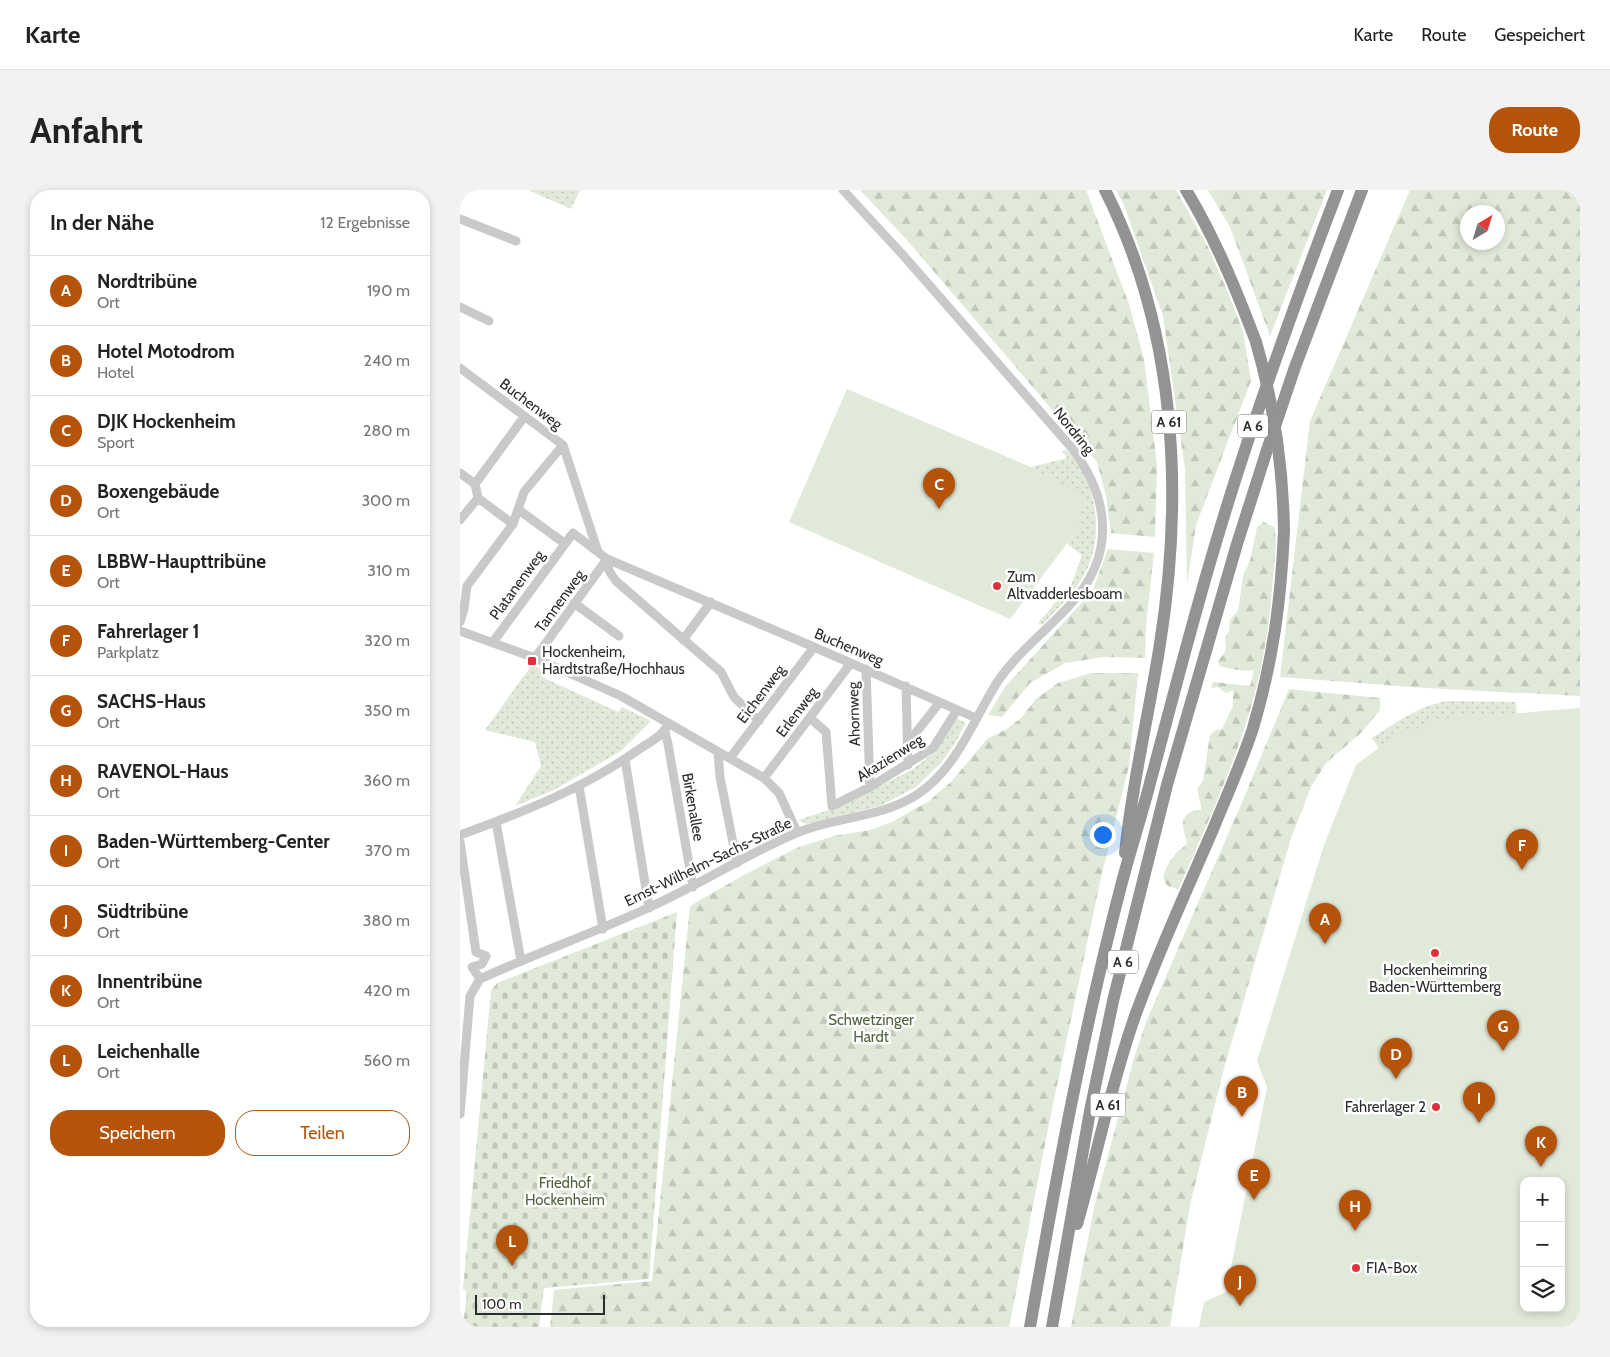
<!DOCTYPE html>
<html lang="de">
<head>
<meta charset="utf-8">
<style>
	:root { --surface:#fff; --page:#f2f2f2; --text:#222; --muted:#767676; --line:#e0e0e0; --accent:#b45309 }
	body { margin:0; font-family:Cabin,sans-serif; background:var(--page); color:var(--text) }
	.controls { position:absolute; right:15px; bottom:15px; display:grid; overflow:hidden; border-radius:10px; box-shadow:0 2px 8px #0003 }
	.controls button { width:45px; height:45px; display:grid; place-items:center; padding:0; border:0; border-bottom:1px solid var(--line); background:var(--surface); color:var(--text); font:25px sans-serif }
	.compass { position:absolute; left:1000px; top:15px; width:45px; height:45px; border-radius:50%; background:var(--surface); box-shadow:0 2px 8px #0003; rotate:38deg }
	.scale { position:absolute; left:15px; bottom:12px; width:130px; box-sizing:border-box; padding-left:5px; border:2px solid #2c2c2c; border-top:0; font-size:14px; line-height:18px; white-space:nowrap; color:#2c2c2c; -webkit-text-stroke:4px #fff; paint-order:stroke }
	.you { position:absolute; left:642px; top:644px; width:18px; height:18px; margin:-12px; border:4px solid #fff; border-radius:50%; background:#1a73e8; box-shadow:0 0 0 8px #1a73e833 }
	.badge { display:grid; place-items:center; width:32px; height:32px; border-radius:50%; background:var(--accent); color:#fff; font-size:16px; font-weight:700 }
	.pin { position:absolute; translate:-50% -41px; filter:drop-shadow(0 1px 2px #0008) }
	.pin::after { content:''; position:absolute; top:26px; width:18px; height:15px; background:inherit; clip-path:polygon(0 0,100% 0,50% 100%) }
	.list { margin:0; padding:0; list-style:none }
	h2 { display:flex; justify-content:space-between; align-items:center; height:65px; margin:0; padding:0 20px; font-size:21px }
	h2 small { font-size:16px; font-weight:400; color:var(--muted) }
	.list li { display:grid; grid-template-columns:32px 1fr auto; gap:15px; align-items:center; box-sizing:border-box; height:70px; padding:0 20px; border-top:1px solid var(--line) }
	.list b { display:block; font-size:19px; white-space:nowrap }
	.list p { margin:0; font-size:16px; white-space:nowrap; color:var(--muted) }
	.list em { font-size:16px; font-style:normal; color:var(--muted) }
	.actions { display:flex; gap:10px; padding:15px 20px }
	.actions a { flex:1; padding:11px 0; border:1px solid var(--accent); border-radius:20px; text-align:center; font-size:18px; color:var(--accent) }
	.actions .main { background:var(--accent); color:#fff }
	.icon { flex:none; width:28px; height:28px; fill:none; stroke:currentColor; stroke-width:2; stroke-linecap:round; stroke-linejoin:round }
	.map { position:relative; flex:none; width:1120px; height:1137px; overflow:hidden; border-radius:20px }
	header { display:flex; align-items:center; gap:30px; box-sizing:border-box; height:70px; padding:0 25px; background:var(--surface); border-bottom:1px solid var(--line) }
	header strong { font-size:24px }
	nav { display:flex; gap:28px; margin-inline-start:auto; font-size:18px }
	.intro { display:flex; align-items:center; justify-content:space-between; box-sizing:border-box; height:120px; padding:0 30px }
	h1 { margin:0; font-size:35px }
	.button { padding:12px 22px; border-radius:20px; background:var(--accent); color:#fff; font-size:18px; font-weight:700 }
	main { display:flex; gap:30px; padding:0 30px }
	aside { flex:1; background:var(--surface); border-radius:20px; box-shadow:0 2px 8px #0003 }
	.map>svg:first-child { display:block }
	.grass { fill:url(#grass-dots) }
	.forest { fill:url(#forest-firs); fill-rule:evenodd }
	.cemetery { fill:url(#cemetery-stones) }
	.pitch { fill:#e1e9d9; fill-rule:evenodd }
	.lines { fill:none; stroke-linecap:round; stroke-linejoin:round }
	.minor { stroke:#c9c9c9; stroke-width:9 }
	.highway { stroke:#939393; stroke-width:12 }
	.highway-bridge { stroke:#939393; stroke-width:12 }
	.poi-dot { fill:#df313a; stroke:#fff; stroke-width:2 }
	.labels { text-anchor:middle; stroke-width:5; stroke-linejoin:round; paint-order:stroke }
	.shield { fill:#fff; stroke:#6b6b6b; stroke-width:1 }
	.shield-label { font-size:14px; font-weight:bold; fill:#2c2c2c }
	.street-label { font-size:15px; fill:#2c2c2c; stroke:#fff }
	.poi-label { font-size:15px; fill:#2c2c2c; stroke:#fff; text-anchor:start }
	.park-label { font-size:15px; fill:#4e653b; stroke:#fff }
</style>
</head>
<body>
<header>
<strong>Karte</strong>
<nav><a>Karte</a><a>Route</a><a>Gespeichert</a></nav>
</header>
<div class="intro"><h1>Anfahrt</h1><a class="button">Route</a></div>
<main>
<aside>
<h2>In der Nähe<small>12 Ergebnisse</small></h2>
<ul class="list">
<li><span class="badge">A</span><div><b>Nordtribüne</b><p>Ort</p></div><em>190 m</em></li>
<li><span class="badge">B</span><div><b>Hotel Motodrom</b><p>Hotel</p></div><em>240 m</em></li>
<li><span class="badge">C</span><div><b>DJK Hockenheim</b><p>Sport</p></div><em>280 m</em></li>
<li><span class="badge">D</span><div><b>Boxengebäude</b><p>Ort</p></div><em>300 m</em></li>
<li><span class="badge">E</span><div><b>LBBW-Haupttribüne</b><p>Ort</p></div><em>310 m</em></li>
<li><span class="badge">F</span><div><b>Fahrerlager 1</b><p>Parkplatz</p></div><em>320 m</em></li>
<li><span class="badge">G</span><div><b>SACHS-Haus</b><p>Ort</p></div><em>350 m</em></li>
<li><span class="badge">H</span><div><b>RAVENOL-Haus</b><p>Ort</p></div><em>360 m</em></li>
<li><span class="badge">I</span><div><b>Baden-Württemberg-Center</b><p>Ort</p></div><em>370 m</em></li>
<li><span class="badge">J</span><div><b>Südtribüne</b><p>Ort</p></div><em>380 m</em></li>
<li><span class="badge">K</span><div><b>Innentribüne</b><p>Ort</p></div><em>420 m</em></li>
<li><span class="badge">L</span><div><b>Leichenhalle</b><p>Ort</p></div><em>560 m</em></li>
</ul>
<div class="actions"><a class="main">Speichern</a><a>Teilen</a></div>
</aside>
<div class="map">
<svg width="1120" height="1137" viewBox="0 0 1120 1137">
	<defs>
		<pattern id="grass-dots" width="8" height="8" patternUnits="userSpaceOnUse" patternTransform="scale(1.25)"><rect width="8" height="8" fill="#e1e9d9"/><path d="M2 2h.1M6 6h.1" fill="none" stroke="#c1c8ba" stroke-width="1.8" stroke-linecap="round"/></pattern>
		<pattern id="forest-firs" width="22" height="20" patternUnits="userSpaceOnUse" patternTransform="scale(1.25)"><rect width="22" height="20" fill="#e1e9d9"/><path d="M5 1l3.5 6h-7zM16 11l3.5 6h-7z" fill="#c1c8ba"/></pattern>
		<pattern id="cemetery-stones" width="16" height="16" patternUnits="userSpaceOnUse" patternTransform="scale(1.25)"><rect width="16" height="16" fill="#e1e9d9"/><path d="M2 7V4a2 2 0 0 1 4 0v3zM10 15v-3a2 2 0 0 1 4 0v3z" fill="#c1c8ba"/></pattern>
	</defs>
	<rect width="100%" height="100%" fill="#fff"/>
	<!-- grass -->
	<path class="grass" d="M68,0H120L111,19Z
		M607,260C611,266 617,271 621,278C638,308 642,350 626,381C616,402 598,418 582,435L578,433L612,393L622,365L607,354L618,339L571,277L607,268L602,261Z
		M71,476L85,480L82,487L158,522L162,517L191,531L161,561L94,600L55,616L81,576L75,552L25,540Z
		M987,511L1056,512L1058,549L932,578L912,548C936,533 958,516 987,511Z
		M496,528L506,533L494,555L481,573L456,597L420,616L346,634L338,630L384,615L453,579L476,561Z"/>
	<!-- forest -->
	<path class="forest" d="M400,0H626L669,114L684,169L697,275L695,347L651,343L646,306L637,272L446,49Z
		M656,0H716L748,57L766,98L783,141L791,191L736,335L727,394L725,279L703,126L664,15Z
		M748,0H867L810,146L770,37Z
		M950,0H1120V506L966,498L820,487L850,231ZM1008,22H1038V52H1008Z
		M804,332L815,338L816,354C813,388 811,423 805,456C791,542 752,622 718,700C714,697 711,698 707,695C698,686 710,671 716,663C719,659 724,658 727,653C725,644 718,630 729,623C732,620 737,621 741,620V616L737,599L743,591L750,545L754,541L762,539L773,516V500L766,503L758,497L751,498L753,492L790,496L794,480C785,482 770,479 760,476L758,472L760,468L764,464L766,458L765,447L769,441L770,430L777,422L779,415L783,385L790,371L797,337Z
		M648,359L694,363L686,436L685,468L644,467L605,473L570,493L542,527L528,525L545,497L633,400Z
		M631,483H678L669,576L642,683L593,914L549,1137H90L94,1100L192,1091L230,716L282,686L339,657L374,646L410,640L432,632L469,611L492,591L527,549L547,539L561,528L576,509L598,493Z
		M829,499L920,508V520L902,542L866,573L851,597L831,648L763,882L730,1015L710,1137H611L634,1018L674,868L686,832L783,610Z"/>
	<!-- cemetery -->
	<path class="cemetery" d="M217,722L189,1089L84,1098L79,1137H0V1129L4,1128L7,1102L3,1099L31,801L37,793Z"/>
	<!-- pitch -->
	<path class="pitch" d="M387,199L571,277L625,306L618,339L550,429L329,332Z
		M1120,518V1137H739L744,1112L766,1102L807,897L797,871L864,655L896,575L933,547V541L949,542L974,530L999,526L1060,523ZM1064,991H1101V1118H1064Z"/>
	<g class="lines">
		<!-- minor -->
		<path class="minor" d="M0,29L56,51
			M0,117L29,131
			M0,178L103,255
			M103,255L138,362
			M0,283L15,294
			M18,308L53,334
			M59,320L104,353
			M0,330L18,308L15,294L64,227
			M147,369L149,381L156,391L261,482L274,507L299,531
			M114,413L159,446
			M0,432L4,419L7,396L53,334L64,302L103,255
			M0,441L75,468L161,506L304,588L319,603L337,642
			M223,450L251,412
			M33,452L113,343L147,369L354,457L516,528
			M75,468L147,369
			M406,479L410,597
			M446,496L448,575
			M350,528L366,542L372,616L410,597L473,558L497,520
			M205,542L208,554L233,697
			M447,554L480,512
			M258,562L260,587L277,673
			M270,568L354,457
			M165,569L189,718
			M304,588L391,473
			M119,596L143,739
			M36,632L61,771
			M0,645C63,622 123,599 178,560C190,552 203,546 209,533
			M0,652L16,762L26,766L22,774L12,777L20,789
			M0,924L10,806L20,789C76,763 134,743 190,717C239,695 285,665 334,644C375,626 420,629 458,604C498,577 513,530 538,491C557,463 586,441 609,416C656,366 651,309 611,257L442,64L383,0"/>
		<!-- highway -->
		<path class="highway" d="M645,0C716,140 724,302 700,454C689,524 672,593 665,663
			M726,0C755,48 776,99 796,152
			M617,1034C637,965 651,894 675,826C698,762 727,700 754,637C767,605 782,572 793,538C813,471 821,410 824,341
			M570,1137C596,989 623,841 661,696C670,661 681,628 690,593C711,515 731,436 754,359C790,237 833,118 878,0
			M592,1137L630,921L653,811L707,595L777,354L807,260L835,177L902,0"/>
		<!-- highway-bridge -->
		<path class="highway-bridge" d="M796,152C814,214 823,276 824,341"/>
	</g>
	<!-- markers -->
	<g class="poi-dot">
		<circle cx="537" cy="396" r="5"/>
		<rect x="67" y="466" width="10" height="10" rx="2.5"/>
		<circle cx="975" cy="763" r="5"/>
		<circle cx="976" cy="917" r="5"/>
		<circle cx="896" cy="1078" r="5"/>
	</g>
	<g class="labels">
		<!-- shield labels -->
		<g class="shield">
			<rect x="691.5" y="220.5" width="35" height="23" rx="4"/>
			<rect x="778" y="224.5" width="30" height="23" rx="4"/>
			<rect x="648" y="760.5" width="30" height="23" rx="4"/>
			<rect x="630.5" y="903.5" width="35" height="23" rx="4"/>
		</g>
		<g class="shield-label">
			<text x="709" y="237">A 61</text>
			<text x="793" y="241">A 6</text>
			<text x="663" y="777">A 6</text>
			<text x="648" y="920">A 61</text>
		</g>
		<!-- street labels -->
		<g class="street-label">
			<text transform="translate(71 214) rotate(37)" y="5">Buchenweg</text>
			<text transform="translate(614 241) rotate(51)" y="5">Nordring</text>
			<text transform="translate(57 395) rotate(-54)" y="5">Platanenweg</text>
			<text transform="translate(100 411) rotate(-54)" y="5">Tannenweg</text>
			<text transform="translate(389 457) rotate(23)" y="5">Buchenweg</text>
			<text transform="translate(301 504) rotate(-53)" y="5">Eichenweg</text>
			<text transform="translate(337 522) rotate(-53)" y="5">Erlenweg</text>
			<text transform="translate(394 524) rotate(-92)" y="5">Ahornweg</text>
			<text transform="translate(430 568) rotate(-32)" y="5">Akazienweg</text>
			<text transform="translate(233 617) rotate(80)" y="5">Birkenallee</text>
			<text transform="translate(248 672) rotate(-26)" y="5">Ernst-Wilhelm-Sachs-Straße</text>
		</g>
		<!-- poi labels -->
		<g class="poi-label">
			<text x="547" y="392">Zum<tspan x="547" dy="17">Altvadderlesboam</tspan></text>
			<text x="82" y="467">Hockenheim,<tspan x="82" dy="17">Hardtstraße/Hochhaus</tspan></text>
			<text x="975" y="785" text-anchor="middle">Hockenheimring<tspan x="975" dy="17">Baden-Württemberg</tspan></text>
			<text x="966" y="922" text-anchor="end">Fahrerlager 2</text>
			<text x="906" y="1083">FIA-Box</text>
		</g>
		<!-- park labels -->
		<g class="park-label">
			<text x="411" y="835">Schwetzinger<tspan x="411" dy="17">Hardt</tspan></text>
			<text x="105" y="998">Friedhof<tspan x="105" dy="17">Hockenheim</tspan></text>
		</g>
	</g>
</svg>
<div class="controls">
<button>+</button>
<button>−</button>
<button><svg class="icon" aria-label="layers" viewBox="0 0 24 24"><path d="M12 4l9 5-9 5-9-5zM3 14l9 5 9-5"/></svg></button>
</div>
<svg class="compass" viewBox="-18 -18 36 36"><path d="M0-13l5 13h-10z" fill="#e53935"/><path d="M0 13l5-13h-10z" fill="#767676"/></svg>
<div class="scale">100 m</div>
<div class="you"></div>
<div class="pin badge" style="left:865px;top:754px">A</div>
<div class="pin badge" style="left:782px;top:927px">B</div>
<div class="pin badge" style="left:479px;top:319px">C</div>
<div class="pin badge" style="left:936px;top:889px">D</div>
<div class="pin badge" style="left:794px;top:1010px">E</div>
<div class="pin badge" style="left:1062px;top:680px">F</div>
<div class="pin badge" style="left:1043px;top:861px">G</div>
<div class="pin badge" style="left:895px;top:1041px">H</div>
<div class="pin badge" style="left:1019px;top:933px">I</div>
<div class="pin badge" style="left:780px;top:1116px">J</div>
<div class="pin badge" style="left:1081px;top:977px">K</div>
<div class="pin badge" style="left:52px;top:1076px">L</div>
</div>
</main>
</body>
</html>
